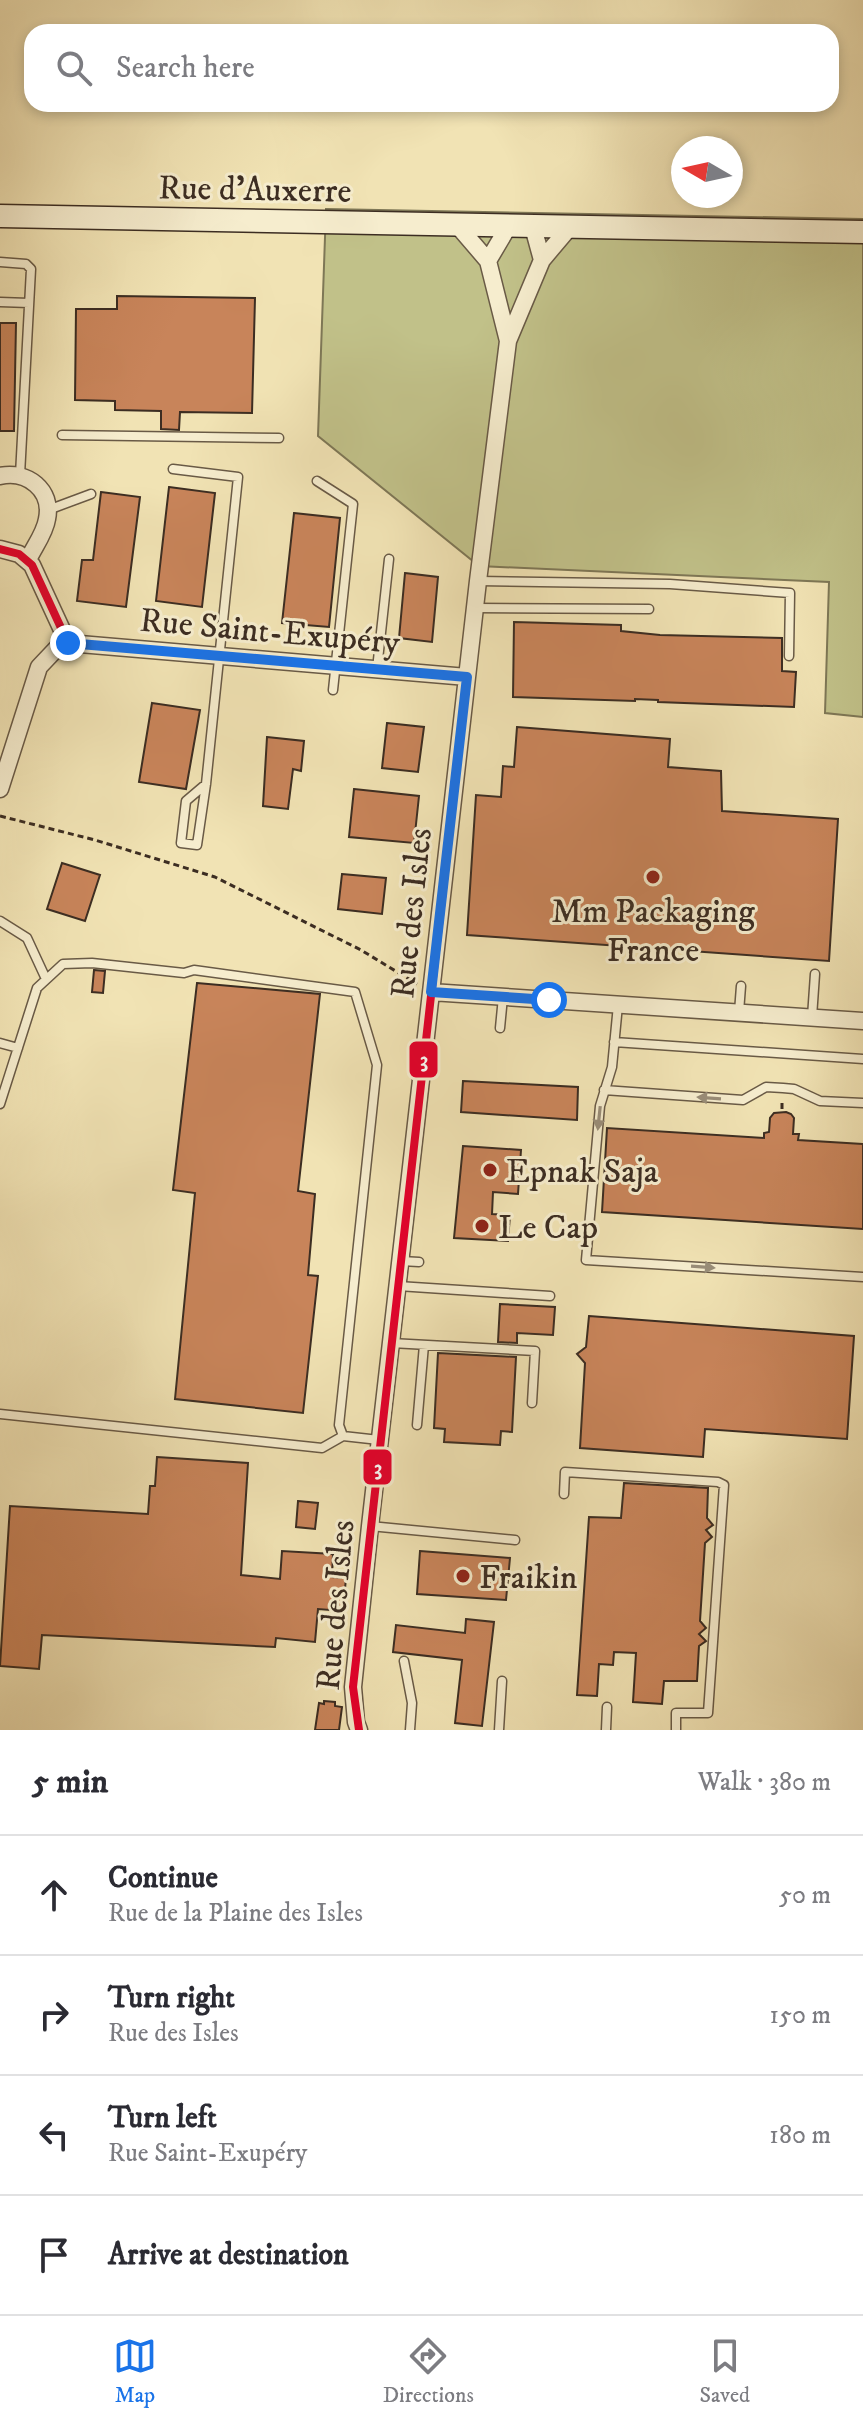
<!DOCTYPE html>
<html lang="en">
<head>
<meta charset="utf-8">
<style>
	:root { --surface:#fff; --page:#f2f2f3; --text:#2b2b33; --muted:#7c7c81; --line:#e1e1e2; --accent:#1a73e8 }
	body { margin:0; font-family:"IM FELL DW Pica",serif; background:var(--page); color:var(--text) }
	.compass { position:absolute; left:671px; top:136px; width:72px; height:72px; border-radius:50%; background:var(--surface); box-shadow:0 4px 12px #0003; rotate:279deg }
	.stop { position:absolute; width:24px; height:24px; margin:-18px; border:6px solid #1a73e8; border-radius:50%; background:#fff }
	.stop.end { background:#1a73e8; border-color:#fff; box-shadow:0 2px 8px #0008 }
	.list { margin:0; padding:0; list-style:none }
	h2 { display:flex; justify-content:space-between; align-items:center; height:104px; margin:0; padding:0 32px; font-size:34px }
	h2 small { font-size:26px; font-weight:400; color:var(--muted) }
	.list li { display:grid; grid-template-columns:52px 1fr auto; gap:24px; align-items:center; box-sizing:border-box; height:120px; padding:0 32px; border-top:2px solid var(--line) }
	.list b { display:block; font-size:30px; white-space:nowrap }
	.list p { margin:0; font-size:26px; white-space:nowrap; color:var(--muted) }
	.list em { font-size:26px; font-style:normal; color:var(--muted) }
	.icon { flex:none; width:44px; height:44px; fill:none; stroke:currentColor; stroke-width:2; stroke-linecap:round; stroke-linejoin:round }
	.map { position:relative; flex:none; width:863px; height:1730px; overflow:hidden }
	.search { position:absolute; background:var(--surface); box-shadow:0 4px 12px #0003; left:24px; right:24px; top:24px; height:88px; display:flex; align-items:center; gap:20px; box-sizing:border-box; padding:0 28px; border-radius:24px; color:var(--muted); font-size:30px }
	.sheet { height:584px; background:var(--surface) }
	nav { display:flex; justify-content:space-around; align-items:center; box-sizing:border-box; height:112px; border-top:2px solid var(--line); background:var(--surface); font-size:22px; color:var(--muted) }
	nav a { display:grid; justify-items:center; gap:4px }
	nav .on { color:var(--accent) }
	.map>svg:first-child { display:block }
	.green { fill:#c1c189; stroke:#7e7756; stroke-width:2 }
	.building { fill:#c8845a; stroke:#3c2d22; stroke-width:2 }
	.lines { fill:none; stroke-linecap:round; stroke-linejoin:round }
	.lane-casing { stroke:#695a46; stroke-width:11 }
	.street-casing { stroke:#695a46; stroke-width:19 }
	.secondary-casing { stroke:#3c2d22; stroke-width:25 }
	.path { stroke:#3c2d22; stroke-width:3; stroke-dasharray:6 4; stroke-linecap:butt }
	.lane { stroke:#f6edce; stroke-width:8 }
	.street { stroke:#f6edce; stroke-width:16 }
	.secondary { stroke:#f6edce; stroke-width:22 }
	.bus-1-casing { stroke:#f6edce; stroke-width:14 }
	.bus-1 { stroke:#e4002b; stroke-width:8 }
	.oneway { fill:#998d78 }
	.route { stroke:#1a73e8; stroke-width:10 }
	.poi-dot { fill:#8f2418; stroke:#f6edce; stroke-width:3 }
	.labels { text-anchor:middle; stroke-width:6; stroke-linejoin:round; paint-order:stroke }
	.street-label { font-size:34px; fill:#3c2d22; stroke:#f6edce }
	.poi-label { font-size:34px; fill:#3c2d22; stroke:#f6edce; text-anchor:start }
	.line-badge { stroke:#f6edce; stroke-width:3 }
	.badge-label { font-size:22px; text-anchor:middle; font-weight:bold; fill:#fff }
</style>
</head>
<body>
<div class="map">
<svg width="863" height="1730" viewBox="0 0 863 1730">
	<rect width="100%" height="100%" fill="#f1e3b4"/>
	<filter id="stains"><feTurbulence type="fractalNoise" baseFrequency=".0025" numOctaves="4"/><feColorMatrix values="0 0 0 0 .2 0 0 0 0 .09 0 0 0 0 .02 0 0 0 .5 -.17"/></filter>
	<radialGradient id="worn" r=".72"><stop offset=".6" stop-color="#630" stop-opacity="0"/><stop offset="1" stop-color="#630" stop-opacity=".3"/></radialGradient>
	<!-- green -->
	<path class="green" d="M326,209L863,219V717L825,713L829,582L479,566L318,436Z"/>
	<!-- building -->
	<path class="building" d="M117,296L255,298L252,413L180,412L179,430L161,429V411L115,410V401L75,400L76,309H117Z
		M0,323H16L14,431H0Z
		M169,487L215,493L202,607L156,601Z
		M101,492L140,497L126,607L77,601L82,560H93Z
		M294,513L340,518L329,627L282,623Z
		M405,573L438,577L432,642L399,638Z
		M514,622L621,625V631L660,635L782,638V671L796,672L794,707L658,702V700L635,699V701L513,697Z
		M152,703L200,710L186,789L139,782Z
		M387,723L424,727L418,772L382,768Z
		M517,727L670,739L668,767L721,771L722,811L838,819L829,961L467,935L476,795L501,797L503,766L514,767Z
		M267,737L304,741L301,771L293,769L288,809L263,806Z
		M354,789L419,796L414,843L349,837Z
		M62,863L100,875L85,921L47,909Z
		M342,874L386,878L382,914L338,909Z
		M94,970L105,971L103,993L92,992Z
		M197,983L320,994L298,1191L315,1194L308,1275L318,1276L303,1413L175,1399L195,1193L173,1190Z
		M463,1081L578,1087L577,1120L461,1112Z
		M786,1112L791,1114L794,1118L793,1134H799L798,1140L863,1144V1229L602,1212L607,1128L764,1138V1133L769,1132L770,1118L774,1113Z
		M463,1146L521,1150L518,1194L493,1192L492,1214L510,1215L508,1241L454,1238Z
		M500,1304L555,1307L553,1335L517,1333V1343L498,1342Z
		M589,1316L854,1336L847,1439L705,1429L703,1457L580,1448L585,1363L577,1354L586,1347Z
		M438,1353L516,1357L512,1432L501,1431L500,1445L444,1442L445,1429L434,1428Z
		M157,1457L248,1463L241,1575L280,1579L282,1551L333,1554L332,1577L346,1578L343,1611L318,1609L315,1642L276,1638L275,1647L42,1635L39,1669L0,1666L10,1506L148,1514L150,1486H155Z
		M624,1483L708,1488L707,1518L713,1525L706,1530L712,1537L705,1543L700,1621L706,1628L699,1634L706,1641L699,1646L697,1681H664L662,1704L633,1702L636,1653L614,1652L613,1665L599,1664L597,1696L577,1695L589,1517L621,1518Z
		M298,1501L318,1503L315,1529L296,1527Z
		M420,1551L510,1558L506,1600L417,1594Z
		M466,1619L494,1622L482,1726L455,1723L462,1660L393,1652L396,1625L465,1633Z
		M324,1701L335,1702V1706L342,1707L339,1730H315L319,1703L324,1704Z"/>
	<g class="lines">
		<!-- lane casing -->
		<g class="lane-casing">
			<path id="lane" d="M0,262L26,264L31,269L20,475
				M0,302L29,303
				M62,435L279,438
				M173,469L238,477L206,784L197,845L181,843L186,801L206,784
				M317,481L353,504L333,690
				M48,510L91,494
				M479,581L670,584L790,593L789,656
				M476,608L649,609
				M377,669L389,559
				M0,921L27,938L46,979
				M618,1005L612,1067L600,1106L586,1260L863,1277
				M739,1012L741,986
				M812,1017L815,974
				M500,1028L503,997
				M614,1042L863,1059
				M0,1043L18,1048
				M604,1090L743,1100L766,1087L783,1088L794,1089L820,1101L863,1103
				M0,1104L37,988L63,964L92,963L184,973L194,970L355,992L377,1065L339,1425L343,1436
				M401,1261L419,1262
				M398,1286L550,1296
				M391,1343L535,1351L532,1403
				M0,1414L322,1448L343,1436L379,1440
				M417,1425L424,1345
				M564,1494L565,1472L718,1482L724,1485L708,1713H676V1730
				M370,1526L515,1540
				M404,1661L412,1703L410,1730
				M499,1730L502,1681
				M606,1730L607,1707"/>
		</g>
		<!-- street casing -->
		<g class="street-casing">
			<path id="street" d="M458,226L488,261L508,341
				M533,227L542,260
				M488,261L508,227
				M0,476C27,470 53,490 47,519C45,533 34,547 28,560
				M0,549L19,554L32,565L68,643
				M0,789L39,667L57,648L68,643L467,677
				M431,992L863,1021
				M359,1730L356,1722L353,1687L370,1526L478,581L508,341L542,260L569,228"/>
		</g>
		<!-- secondary casing -->
		<g class="secondary-casing">
			<path id="secondary" d="M0,216L863,232"/>
		</g>
		<!-- path -->
		<path class="path" d="M0,816L95,840L215,877L361,950L417,984
			M782,1109V1100"/>
		<!-- lane -->
		<use href="#lane" class="lane"/>
		<!-- street -->
		<use href="#street" class="street"/>
		<!-- secondary -->
		<use href="#secondary" class="secondary"/>
		<!-- bus-1 casing -->
		<g class="bus-1-casing">
			<path id="bus-1" d="M0,549L19,554L32,565L68,643
				M68,643L467,677
				M359,1730L353,1687L467,677"/>
		</g>
		<!-- bus-1 -->
		<use href="#bus-1" class="bus-1"/>
	</g>
	<!-- one-way arrows -->
	<defs><path id="oneway-solid" d="M-6-.8H1V-3.2L6.5 0L1 3.2V.8H-6Z" transform="scale(2)"/></defs>
	<g class="oneway">
		<use href="#oneway-solid" transform="translate(709 1098) rotate(-176)"/>
		<use href="#oneway-solid" transform="translate(599 1118) rotate(96)"/>
		<use href="#oneway-solid" transform="translate(703 1267) rotate(4)"/>
	</g>
	<g class="lines">
		<!-- route -->
		<path class="route" d="M68,643L467,677L431,992L549,1000"/>
	</g>
	<!-- markers -->
	<g class="poi-dot">
		<circle cx="653" cy="877" r="8"/>
		<circle cx="490" cy="1170" r="8"/>
		<circle cx="482" cy="1226" r="8"/>
		<circle cx="463" cy="1576" r="8"/>
	</g>
	<g class="labels">
		<!-- street labels -->
		<g class="street-label">
			<text transform="translate(255 188) rotate(1)" y="12">Rue d'Auxerre</text>
			<text transform="translate(270 630) rotate(5)" y="12">Rue Saint-Exupéry</text>
			<text transform="translate(410 913) rotate(-84)" y="12">Rue des Isles</text>
			<text transform="translate(334 1605) rotate(-85)" y="12">Rue des Isles</text>
		</g>
		<!-- poi labels -->
		<g class="poi-label">
			<text x="653" y="922" text-anchor="middle">Mm Packaging<tspan x="653" dy="39">France</tspan></text>
			<text x="506" y="1182">Epnak Saja</text>
			<text x="498" y="1238">Le Cap</text>
			<text x="479" y="1588">Fraikin</text>
		</g>
	</g>
	<g class="line-badge">
		<rect x="408" y="1040" width="31" height="39" rx="8" fill="#e4002b"/>
		<rect x="362" y="1448" width="31" height="38" rx="8" fill="#e4002b"/>
	</g>
	<g class="badge-label">
		<text x="424" y="1067">3</text>
		<text x="378" y="1475">3</text>
	</g>
	<rect width="100%" height="100%" filter="url(#stains)"/>
	<rect width="100%" height="100%" fill="url(#worn)"/>
</svg>
<svg class="compass" viewBox="-18 -18 36 36"><path d="M0-13l5 13h-10z" fill="#e53935"/><path d="M0 13l5-13h-10z" fill="#7c7c81"/></svg>
<div class="stop" style="left:549px;top:1000px"></div>
<div class="stop end" style="left:68px;top:643px"></div>
<div class="search"><svg class="icon" aria-label="search" viewBox="0 0 24 24"><circle cx="10" cy="10" r="6"/><path d="M15 15l6 6"/></svg>Search here</div>
</div>
<section class="sheet">
<h2>5 min<small>Walk · 380 m</small></h2>
<ul class="list">
<li><svg class="icon" aria-label="ahead" viewBox="0 0 24 24"><path d="M12 20V5M6 11l6-6 6 6"/></svg><div><b>Continue</b><p>Rue de la Plaine des Isles</p></div><em>50 m</em></li>
<li><svg class="icon" aria-label="right" viewBox="0 0 24 24"><path d="M7 20v-9h11M14 6l5 5-5 5"/></svg><div><b>Turn right</b><p>Rue des Isles</p></div><em>150 m</em></li>
<li><svg class="icon" aria-label="left" viewBox="0 0 24 24"><path d="M17 20v-9H6M10 6l-5 5 5 5"/></svg><div><b>Turn left</b><p>Rue Saint-Exupéry</p></div><em>180 m</em></li>
<li><svg class="icon" aria-label="arrive" viewBox="0 0 24 24"><path d="M6 21V4h12l-3 4 3 4H6"/></svg><div><b>Arrive at destination</b></div></li>
</ul>
</section>
<nav>
<a class="on"><svg class="icon" aria-label="map" viewBox="0 0 24 24"><path d="M3 6l6-2 6 2 6-2v14l-6 2-6-2-6 2zM9 4v14M15 6v14"/></svg>Map</a>
<a><svg class="icon" aria-label="directions" viewBox="0 0 24 24"><path d="M12 3l9 9-9 9-9-9zM9 14v-3h6M13 9l2 2-2 2"/></svg>Directions</a>
<a><svg class="icon" aria-label="saved" viewBox="0 0 24 24"><path d="M7 4h10v16l-5-4-5 4z"/></svg>Saved</a>
</nav>
</body>
</html>
